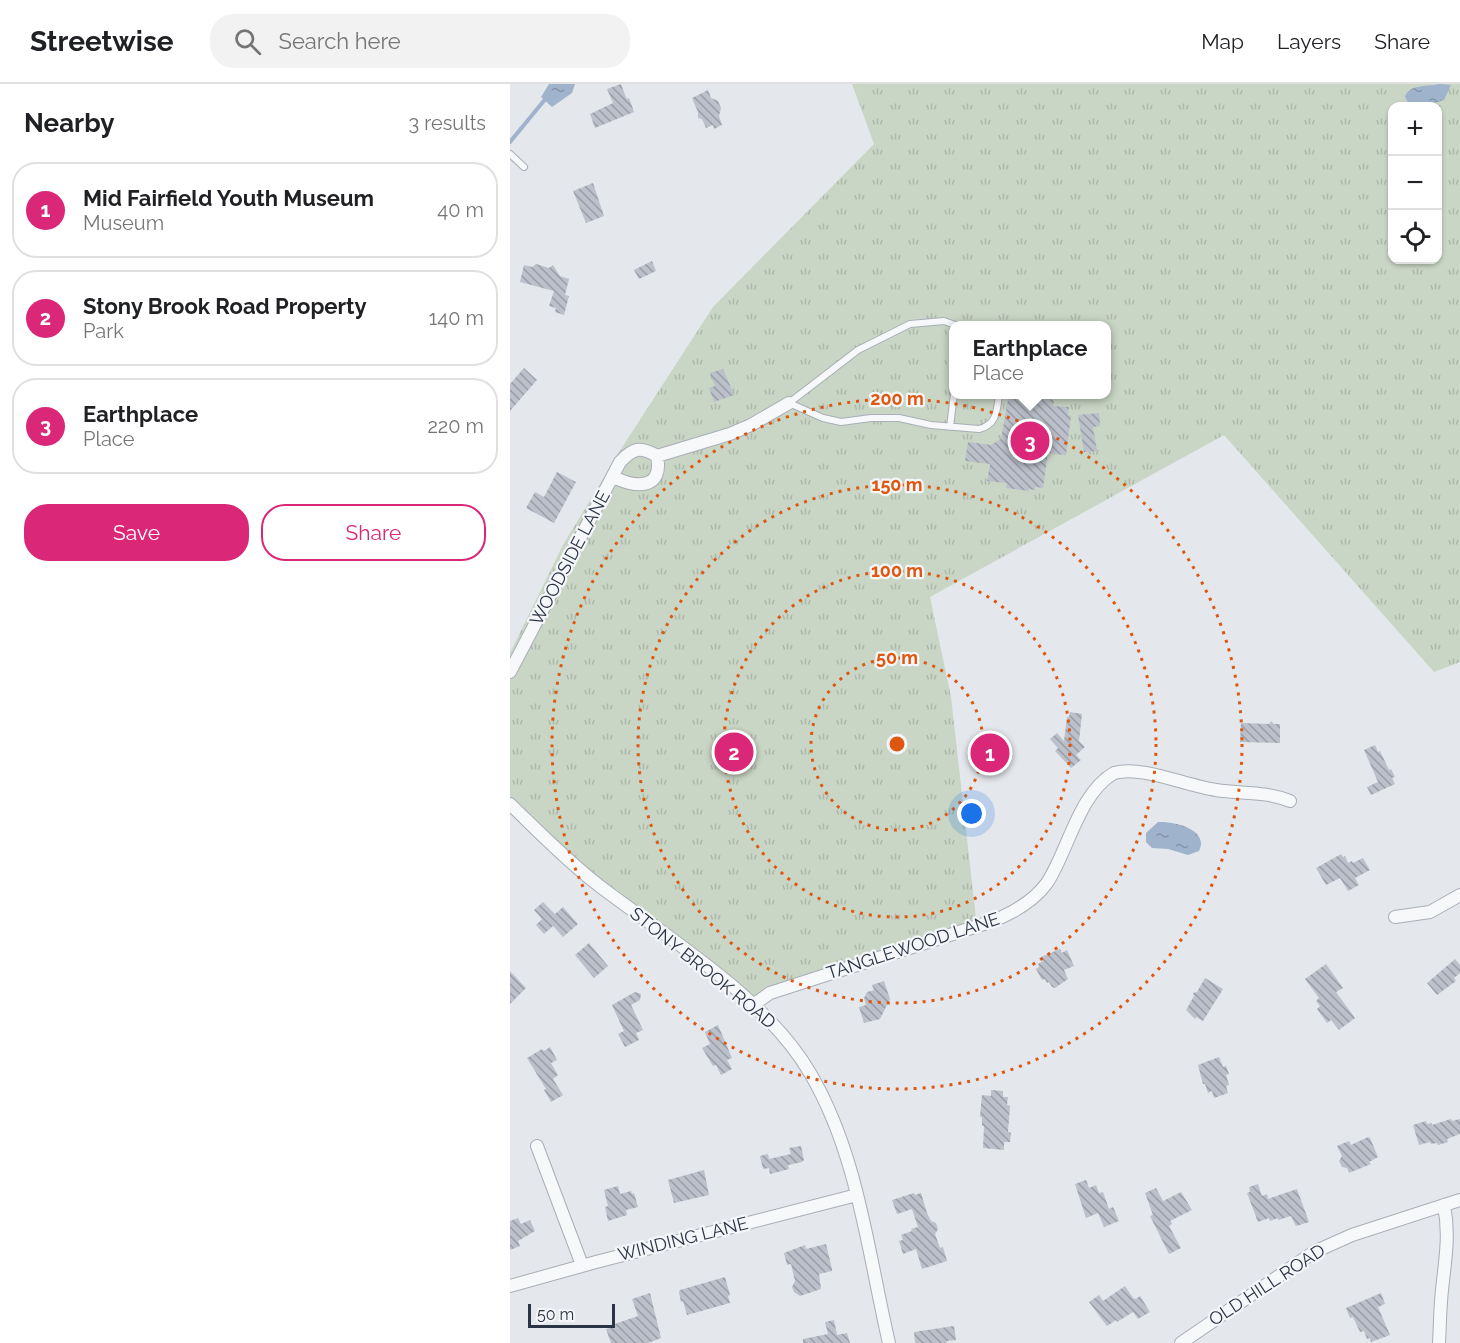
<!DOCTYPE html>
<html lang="en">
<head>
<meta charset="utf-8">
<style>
	:root { --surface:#fff; --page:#f2f2f2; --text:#202124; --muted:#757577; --line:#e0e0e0; --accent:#db2777 }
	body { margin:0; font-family:Raleway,sans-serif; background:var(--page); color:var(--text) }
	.controls { position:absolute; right:18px; top:18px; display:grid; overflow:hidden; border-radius:12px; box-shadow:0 2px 4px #0004 }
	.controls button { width:54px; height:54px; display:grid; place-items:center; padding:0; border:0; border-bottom:2px solid var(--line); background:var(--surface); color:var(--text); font:30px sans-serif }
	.scale { position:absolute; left:18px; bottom:15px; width:87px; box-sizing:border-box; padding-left:6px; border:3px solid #2b3445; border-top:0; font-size:16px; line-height:21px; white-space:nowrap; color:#2b3445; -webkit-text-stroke:4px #f4f6f9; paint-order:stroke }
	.you { position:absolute; left:462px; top:730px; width:21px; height:21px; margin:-15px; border:4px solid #fff; border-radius:50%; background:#1a73e8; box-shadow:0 0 0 9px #1a73e833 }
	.badge { display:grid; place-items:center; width:39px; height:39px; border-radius:50%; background:var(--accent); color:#fff; font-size:20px; font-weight:700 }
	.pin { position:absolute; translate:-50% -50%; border:3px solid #fff; box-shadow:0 2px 6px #0006 }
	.popup { position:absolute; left:439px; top:237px; width:162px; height:78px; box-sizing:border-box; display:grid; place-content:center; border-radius:12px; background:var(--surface); filter:drop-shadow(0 2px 4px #0005); font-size:20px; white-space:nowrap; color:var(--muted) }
	.popup b { font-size:22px; color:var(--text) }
	.popup::after { content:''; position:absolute; left:50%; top:100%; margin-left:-12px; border:12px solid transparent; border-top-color:var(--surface) }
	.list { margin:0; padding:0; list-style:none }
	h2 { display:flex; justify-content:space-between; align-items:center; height:78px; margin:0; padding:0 24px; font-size:26px }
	h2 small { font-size:20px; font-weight:400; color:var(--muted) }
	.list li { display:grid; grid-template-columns:39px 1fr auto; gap:18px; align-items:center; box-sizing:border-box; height:96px; margin:0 12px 12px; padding:0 12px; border:2px solid var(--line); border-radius:24px }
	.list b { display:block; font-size:22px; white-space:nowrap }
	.list p { margin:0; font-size:20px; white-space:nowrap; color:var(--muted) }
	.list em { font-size:20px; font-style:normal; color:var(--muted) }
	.actions { display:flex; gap:12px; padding:18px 24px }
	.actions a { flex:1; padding:14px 0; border:2px solid var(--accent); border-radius:24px; text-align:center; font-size:21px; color:var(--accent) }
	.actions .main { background:var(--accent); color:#fff }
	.icon { flex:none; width:33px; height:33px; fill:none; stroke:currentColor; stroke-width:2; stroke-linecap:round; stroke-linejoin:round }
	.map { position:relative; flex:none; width:950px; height:1259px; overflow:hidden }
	header { display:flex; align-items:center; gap:36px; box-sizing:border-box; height:84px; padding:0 30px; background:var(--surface); border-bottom:2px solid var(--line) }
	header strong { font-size:28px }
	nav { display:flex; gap:33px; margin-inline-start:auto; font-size:21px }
	.search { width:420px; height:54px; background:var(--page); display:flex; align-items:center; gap:15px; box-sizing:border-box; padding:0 21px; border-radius:24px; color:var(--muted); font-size:22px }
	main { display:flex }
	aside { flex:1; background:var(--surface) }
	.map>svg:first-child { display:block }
	.park { fill:url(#park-tufts); fill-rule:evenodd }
	.water { fill:url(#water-ripples) }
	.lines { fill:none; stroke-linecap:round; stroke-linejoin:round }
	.stream { stroke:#9fb4cc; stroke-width:4 }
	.building { fill:url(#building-back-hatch) }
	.lane-casing { stroke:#a9aeb7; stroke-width:8 }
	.street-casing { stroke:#a9aeb7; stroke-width:14 }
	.lane { stroke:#f7f8fa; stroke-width:6 }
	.street { stroke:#f7f8fa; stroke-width:12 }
	.ring { fill:none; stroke:#df570f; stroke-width:3; stroke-dasharray:3 6 }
	.labels { text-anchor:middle; stroke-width:4.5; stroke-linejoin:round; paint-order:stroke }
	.street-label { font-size:18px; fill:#2b3445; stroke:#f4f6f9 }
	.centre { fill:#df570f; stroke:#f4f6f9; stroke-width:3 }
	.ring-label { font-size:18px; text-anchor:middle; font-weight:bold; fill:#df570f; stroke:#f4f6f9; stroke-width:4.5; stroke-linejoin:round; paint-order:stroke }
</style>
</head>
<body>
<header>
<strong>Streetwise</strong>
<div class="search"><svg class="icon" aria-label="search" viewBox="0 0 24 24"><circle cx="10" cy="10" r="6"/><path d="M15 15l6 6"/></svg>Search here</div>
<nav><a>Map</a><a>Layers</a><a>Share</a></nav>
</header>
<main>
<aside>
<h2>Nearby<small>3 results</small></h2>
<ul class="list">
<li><span class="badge">1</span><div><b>Mid Fairfield Youth Museum</b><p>Museum</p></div><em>40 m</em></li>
<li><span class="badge">2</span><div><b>Stony Brook Road Property</b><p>Park</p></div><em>140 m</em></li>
<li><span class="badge">3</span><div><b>Earthplace</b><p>Place</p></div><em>220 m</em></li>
</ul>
<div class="actions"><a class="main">Save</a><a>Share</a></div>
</aside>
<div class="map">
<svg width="950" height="1259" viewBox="0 0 950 1259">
	<defs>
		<pattern id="park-tufts" width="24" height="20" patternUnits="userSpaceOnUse" patternTransform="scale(1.5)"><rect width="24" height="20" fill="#c9d6c5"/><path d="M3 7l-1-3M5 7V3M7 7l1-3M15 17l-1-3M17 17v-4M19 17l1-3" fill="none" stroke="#adb8ab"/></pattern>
		<pattern id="water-ripples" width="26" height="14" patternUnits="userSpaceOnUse" patternTransform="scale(1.5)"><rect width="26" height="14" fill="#9fb4cc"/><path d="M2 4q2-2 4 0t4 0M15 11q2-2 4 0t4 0" fill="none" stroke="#8293a7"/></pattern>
		<pattern id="building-back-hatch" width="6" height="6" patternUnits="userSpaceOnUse" patternTransform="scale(1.5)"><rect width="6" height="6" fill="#bbc0ca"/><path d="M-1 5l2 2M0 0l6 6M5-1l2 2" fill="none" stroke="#989da6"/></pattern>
	</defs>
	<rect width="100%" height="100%" fill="#e4e7ec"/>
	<!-- park -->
	<path class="park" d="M342,0H950V578L924,588L714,351L420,513L441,613L467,843L240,917L0,724V569L53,461L111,365L203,223L364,60ZM882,22H928V176H882ZM444,242H596V310H444Z"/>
	<!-- water -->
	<path class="water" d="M39,0H65L62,9L42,23L31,13Z
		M929,0L941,1L934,16L914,22H900L895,13C899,0 916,3 929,0Z
		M648,738C663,737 700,745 689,767L678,771L658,765L642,764L636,758V749Z"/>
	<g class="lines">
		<!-- stream -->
		<path class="stream" d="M0,58L37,13"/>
	</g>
	<!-- building -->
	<path class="building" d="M111,0L115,11L117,15L119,14L124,28L85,44L80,30L103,19L97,5Z
		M198,6L201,14L208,17L211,24L209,32L212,41L204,45L203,41L196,44L192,35L188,34V28L182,14Z
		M83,99L94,132L76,139L63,107Z
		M142,177L146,187L129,195L124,186Z
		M26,180L39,184L43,181L50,192L59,195L55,211L59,212L54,231L45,228L46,224L39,222L44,207L10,198L14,181L22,183Z
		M14,284L27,296L0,327V300Z
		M213,285L224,311L204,318L199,304L205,302L200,289Z
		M499,310L532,312V314L544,316L543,322L559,323L558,332L561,331L556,371L538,369L533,404L525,403V406L519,405V407L496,404L497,399L477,397L480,380L455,377L458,358L481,361L491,355Z
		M589,329L590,342L583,343L587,367L574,368L568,331Z
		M47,388L66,398L44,439L16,424L25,408L34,413Z
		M560,628L572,630L569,657L575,663L566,671L571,676L561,684L545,667L548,664L540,655L547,649L554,657L557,633H559Z
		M761,637L764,640H770V659L730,658L731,639L759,640Z
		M865,661L868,668L870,667L879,686L881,685L885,693L882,694L885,700L861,711L857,703L868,698L854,666Z
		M831,770L833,773L835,772L838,779L842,777L843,779L853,774L860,786L845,794L849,801L838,807L830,794L816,801L806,784Z
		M33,818L45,830L53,823L68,840L53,853L43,842L34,850L26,841L32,835L24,826Z
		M79,859L98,882L84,894L65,871Z
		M550,865L552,869L557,866L564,882L554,886L558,895L545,904L542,903L539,898L537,899L535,895L532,896L526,885L529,883L528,880L533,877L531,873Z
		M945,875L950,881V889L944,894L946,897L927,911L917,899Z
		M816,880L833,904L826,908L845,934L829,946L821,936L817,939L807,925L810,922L806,917L809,914L795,895Z
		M0,887L16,904L0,920Z
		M695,894L713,905L693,937L686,933L685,935L676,926L684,912L683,909L687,908Z
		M374,897L380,915L370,935L354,939L349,923L356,921L354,914L357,908L364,906L362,901Z
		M125,908L131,910L130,916L121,921L133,946L126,949L129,956L115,963L108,950L114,947L102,921Z
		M208,941L222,974L217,976L222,985L211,991L206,981L203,982L192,964L200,960L195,948Z
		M40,963L47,976L41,979L48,991L43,995L53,1011L41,1018L34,1006L36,1005L17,974L32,965L34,967Z
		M709,973L713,983L716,982L719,990L716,991L719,1001L716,1002L718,1009L704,1014L702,1007L698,1009L695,1000H693L688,981Z
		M481,1006L493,1007V1013H498L497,1021L500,1022L498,1048L501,1049L500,1058H494V1066L473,1064L474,1042H472V1033H470L472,1011L481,1012Z
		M941,1035L942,1037L950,1035V1050L937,1055L938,1058L928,1061L927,1059L921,1060L920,1058L909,1061L903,1041L916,1037L917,1040L922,1039V1041Z
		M858,1053L860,1054L868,1073L859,1078L861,1080L839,1089L837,1084L832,1083L829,1077L832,1072L827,1062L839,1057L841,1061Z
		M291,1062L294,1076L292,1078L278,1081L279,1085L260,1090L259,1084L253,1085L250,1072L258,1070L259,1075L281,1070L279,1064Z
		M194,1086L199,1111L164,1119L158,1096Z
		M576,1096L579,1104L586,1101L589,1109L593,1108L599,1125L603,1123L609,1137L594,1143L588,1129L576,1134L565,1100Z
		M748,1100L752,1112L757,1110L758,1115L787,1105L799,1138L786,1142L781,1132L768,1136V1134L760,1137L759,1134L748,1138L737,1109L740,1108L739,1103Z
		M108,1102L110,1110L121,1107L122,1110L124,1109L128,1123L116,1126L117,1131L98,1137L95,1123L98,1122L94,1106Z
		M646,1104L653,1117L671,1108L682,1126L660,1137L662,1140L659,1142L671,1164L659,1170L640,1132L643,1131L635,1109Z
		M404,1109L405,1111L411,1109L417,1129L421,1137L426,1139L428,1145L425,1150L430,1164L433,1163L437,1177L412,1185L406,1165L393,1170L389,1157L393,1156L391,1151L402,1147L401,1145L408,1143L402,1125L387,1130L382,1116Z
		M8,1134L11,1140L20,1136L25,1147L8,1157L10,1162L0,1166V1137Z
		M316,1160L322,1185V1187L309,1190L311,1205L290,1212L284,1208L282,1203L285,1197L281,1180L277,1181L274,1169L295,1161L296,1165Z
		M215,1193L220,1211L218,1212L220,1219L177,1231L173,1217L171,1218L169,1208L170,1206Z
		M615,1202L623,1214L626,1215L630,1212L640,1228L628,1235L623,1228L607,1238L606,1236L597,1242L579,1218L589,1211L593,1217Z
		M140,1209L151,1254L138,1259H101L96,1245L100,1244L99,1242L128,1232L122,1215Z
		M871,1209L875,1220L868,1223L880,1251L861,1258L860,1254L857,1255L854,1247L850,1248L843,1233L840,1234L836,1224Z
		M324,1236L327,1251L337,1249L340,1259H293V1255L318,1250L315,1238Z
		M444,1242L446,1256L437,1257V1259H405L404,1248Z"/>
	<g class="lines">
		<!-- lane casing -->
		<g class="lane-casing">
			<path id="lane" d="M0,70L14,83
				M448,242L434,237L400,240L348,266L279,319L313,334L331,338L361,334H389L421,341L469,345C487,341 487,326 489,310
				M440,343L444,310"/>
		</g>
		<!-- street casing -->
		<g class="street-casing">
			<path id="street" d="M147,372L220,350L241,341L279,319
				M0,588L110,378C123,364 130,362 147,372C154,406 125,404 104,393
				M0,720C29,748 56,776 87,800C157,854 256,913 300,989C348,1070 358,1169 379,1259
				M885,833L920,828L950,811
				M243,921L260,909L480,838C501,830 523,818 537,799C558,767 569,709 604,689C632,681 676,702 706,706C731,710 755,707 780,717
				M27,1062L72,1181
				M0,1202L86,1178L347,1111
				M671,1259L804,1168L842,1151L950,1116
				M929,1259C930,1241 930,1224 932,1206C935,1176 940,1152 934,1121"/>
		</g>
		<!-- lane -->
		<use href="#lane" class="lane"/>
		<!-- street -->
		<use href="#street" class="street"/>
	</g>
	<!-- distance rings -->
	<g class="ring">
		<circle cx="387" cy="660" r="86"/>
		<circle cx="387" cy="660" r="173"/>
		<circle cx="387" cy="660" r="259"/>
		<circle cx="387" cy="660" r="345"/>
	</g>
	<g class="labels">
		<!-- street labels -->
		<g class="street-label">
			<text transform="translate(60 474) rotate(-62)" y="6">WOODSIDE LANE</text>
			<text transform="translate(403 862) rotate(-18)" y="6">TANGLEWOOD LANE</text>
			<text transform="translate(193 884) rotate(39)" y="6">STONY BROOK ROAD</text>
			<text transform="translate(173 1155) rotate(-14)" y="6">WINDING LANE</text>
			<text transform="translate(757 1201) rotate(-33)" y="6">OLD HILL ROAD</text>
		</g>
	</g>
	<circle cx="387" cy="660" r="9" class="centre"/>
	<g class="ring-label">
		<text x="387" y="321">200 m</text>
		<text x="387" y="407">150 m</text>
		<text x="387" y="493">100 m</text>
		<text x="387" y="580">50 m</text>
	</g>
</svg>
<div class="controls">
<button>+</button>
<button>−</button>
<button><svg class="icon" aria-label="locate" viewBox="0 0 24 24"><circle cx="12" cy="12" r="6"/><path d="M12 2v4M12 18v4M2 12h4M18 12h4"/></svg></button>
</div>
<div class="scale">50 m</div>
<div class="you"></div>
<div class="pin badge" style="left:480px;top:669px">1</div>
<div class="pin badge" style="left:224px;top:668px">2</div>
<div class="pin badge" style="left:520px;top:357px">3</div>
<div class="popup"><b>Earthplace</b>Place</div>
</div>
</main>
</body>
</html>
